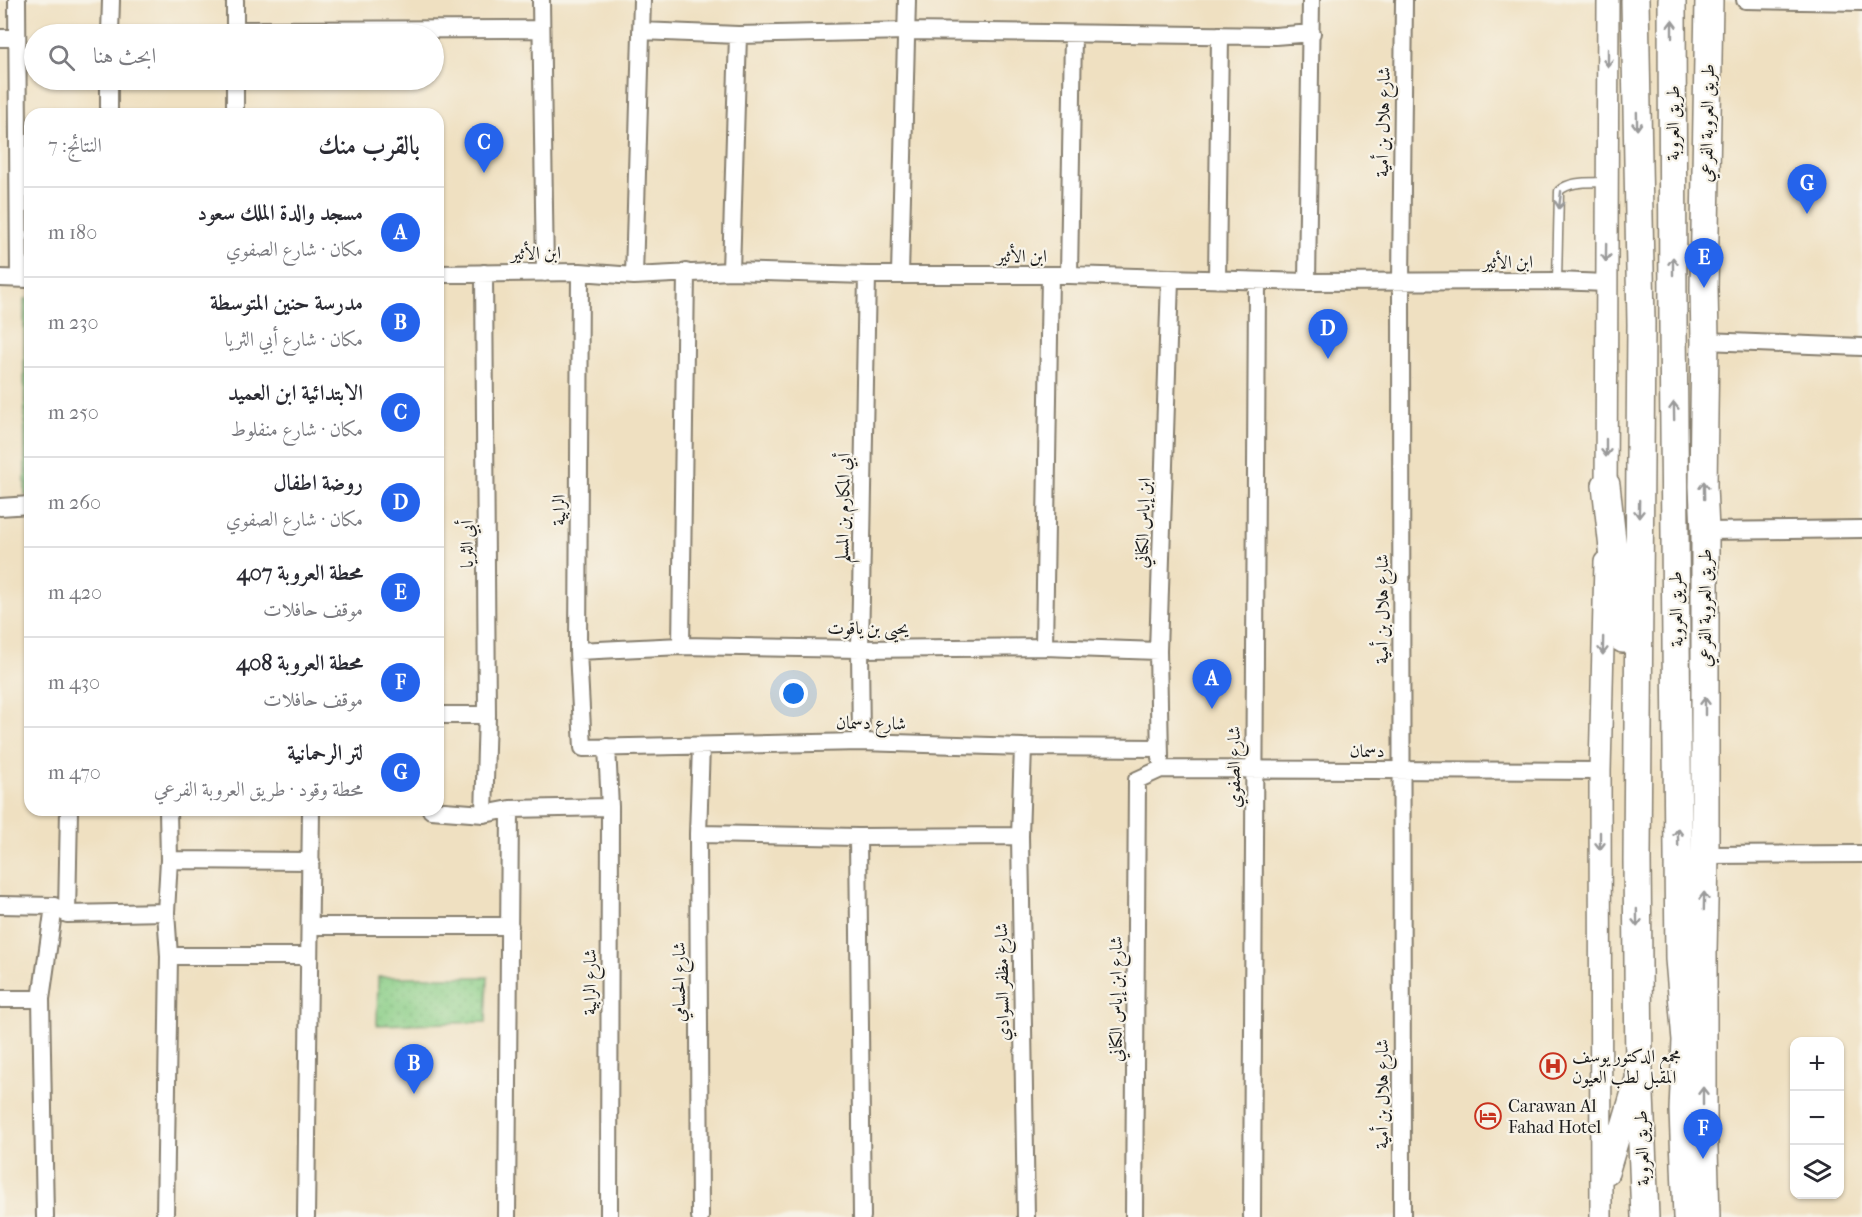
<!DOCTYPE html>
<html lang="ar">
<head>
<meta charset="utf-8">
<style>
	:root { --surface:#fff; --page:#f2f2f3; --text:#2b2b33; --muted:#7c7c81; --line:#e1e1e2; --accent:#2563eb }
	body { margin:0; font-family:"IM FELL French Canon",Amiri,serif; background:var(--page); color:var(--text); direction:rtl }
	.controls { position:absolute; right:18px; bottom:18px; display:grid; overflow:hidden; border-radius:12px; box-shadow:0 2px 4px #0004 }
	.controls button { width:54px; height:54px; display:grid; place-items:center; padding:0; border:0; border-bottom:2px solid var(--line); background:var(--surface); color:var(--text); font:30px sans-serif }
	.you { position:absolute; left:794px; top:694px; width:21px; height:21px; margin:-15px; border:4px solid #fff; border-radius:50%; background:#1a73e8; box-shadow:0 0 0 9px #1a73e833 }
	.badge { display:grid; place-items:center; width:39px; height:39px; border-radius:50%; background:var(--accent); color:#fff; font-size:20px; font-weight:700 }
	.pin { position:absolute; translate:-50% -50px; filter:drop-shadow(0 2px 3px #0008) }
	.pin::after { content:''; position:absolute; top:32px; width:21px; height:18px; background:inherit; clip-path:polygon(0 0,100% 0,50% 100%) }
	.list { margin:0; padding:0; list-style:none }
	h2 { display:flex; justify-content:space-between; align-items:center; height:78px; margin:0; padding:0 24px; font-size:26px }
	h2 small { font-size:20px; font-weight:400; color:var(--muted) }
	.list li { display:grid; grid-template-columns:39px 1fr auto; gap:18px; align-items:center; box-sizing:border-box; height:90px; padding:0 24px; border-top:2px solid var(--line) }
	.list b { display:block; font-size:22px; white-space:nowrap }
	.list p { margin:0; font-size:20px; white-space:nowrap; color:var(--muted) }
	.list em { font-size:20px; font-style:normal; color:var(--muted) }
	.icon { flex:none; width:33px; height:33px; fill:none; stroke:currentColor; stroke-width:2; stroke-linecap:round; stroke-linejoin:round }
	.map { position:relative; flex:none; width:1862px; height:1217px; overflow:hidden; direction:ltr }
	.search { position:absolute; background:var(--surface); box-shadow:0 2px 4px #0004; left:24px; top:24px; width:420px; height:66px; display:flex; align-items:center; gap:15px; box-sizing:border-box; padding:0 21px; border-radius:33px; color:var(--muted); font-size:22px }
	.panel { position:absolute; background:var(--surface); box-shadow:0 2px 4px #0004; left:24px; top:108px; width:420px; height:708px; border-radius:18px; direction:rtl }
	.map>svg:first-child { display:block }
	.park { fill:url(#park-dots); stroke:#537552; stroke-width:1.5 }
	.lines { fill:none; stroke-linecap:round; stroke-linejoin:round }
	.service-casing { stroke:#867e6e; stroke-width:11 }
	.minor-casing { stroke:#867e6e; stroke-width:20 }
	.tertiary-casing { stroke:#867e6e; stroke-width:24 }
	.primary-casing { stroke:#867e6e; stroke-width:30 }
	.service { stroke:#fff; stroke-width:8 }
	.minor { stroke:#fff; stroke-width:16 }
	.tertiary { stroke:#fff; stroke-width:21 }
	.primary { stroke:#fff; stroke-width:27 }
	.oneway { stroke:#999 }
	.labels { text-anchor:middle; stroke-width:4.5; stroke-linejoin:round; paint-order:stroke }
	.street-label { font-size:18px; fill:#1c1c1c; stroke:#f7f3e8 }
	.poi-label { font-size:18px; fill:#1c1c1c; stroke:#f7f3e8; text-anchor:start }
</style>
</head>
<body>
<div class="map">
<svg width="1862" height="1217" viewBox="0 0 1862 1217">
	<defs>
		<pattern id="park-dots" width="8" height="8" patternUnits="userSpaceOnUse" patternTransform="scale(1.5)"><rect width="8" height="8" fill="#8ace87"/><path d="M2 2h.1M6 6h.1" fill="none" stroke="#76b074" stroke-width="1.8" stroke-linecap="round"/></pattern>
	</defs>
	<rect width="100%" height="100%" fill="#f7f3e8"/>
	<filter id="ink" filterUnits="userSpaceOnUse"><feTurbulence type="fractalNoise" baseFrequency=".0167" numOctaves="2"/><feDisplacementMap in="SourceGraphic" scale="12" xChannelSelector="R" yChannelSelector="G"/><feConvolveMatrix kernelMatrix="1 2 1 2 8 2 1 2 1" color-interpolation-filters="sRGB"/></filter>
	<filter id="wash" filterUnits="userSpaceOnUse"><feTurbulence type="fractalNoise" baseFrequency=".008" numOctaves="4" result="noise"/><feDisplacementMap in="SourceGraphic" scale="24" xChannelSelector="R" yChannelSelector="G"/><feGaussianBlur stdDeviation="1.35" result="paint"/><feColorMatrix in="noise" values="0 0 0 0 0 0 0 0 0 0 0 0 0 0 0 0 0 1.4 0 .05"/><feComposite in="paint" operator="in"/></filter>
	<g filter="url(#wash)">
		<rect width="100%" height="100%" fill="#efe0c1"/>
		<!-- park -->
		<path class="park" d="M24,299H30V495H25Z
			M378,977H488L486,1022L377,1025Z"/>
	</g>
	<g filter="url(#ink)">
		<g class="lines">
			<!-- service casing -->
			<g class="service-casing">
				<path id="service" d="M1557,281L1559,191C1570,180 1592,183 1607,182"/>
			</g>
			<!-- minor casing -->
			<g class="minor-casing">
				<path id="minor" d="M17,0L19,279
					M541,0L545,273
					M1745,0L1862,2
					M235,30L540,29
					M641,31L738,35L906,31L1275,36L1312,33
					M110,34L111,0
					M235,34V0
					M0,38H16
					M235,80V114
					M109,114V80
					M731,271L738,35
					M580,272L578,651L583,748L861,742L1023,747L1159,748
					M438,274L580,272L634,276L731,271L867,275H1069L1307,282L1557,281L1606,283
					M900,274L907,0
					M1069,275L1073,34
					M634,276L642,0
					M0,278L29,279
					M1217,280L1220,35
					M1307,282L1311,0
					M1705,341L1862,347
					M0,507L30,505
					M1705,531L1862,529
					M681,646L686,272
					M1044,647L1050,275
					M578,651L681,646L860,649L1044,647L1158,651
					M438,715H487
					M861,742L860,649L867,275
					M607,747L610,807L609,1217
					M1023,747L1020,836L1026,1217
					M1160,758L1158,651L1170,279
					M431,810L484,814L510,809L610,807
					M484,814L487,715L484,273
					M698,834L858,837L1020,836
					M858,837L862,1217
					M1705,855L1862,854
					M169,860L311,861
					M0,905L54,906L67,914L166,912
					M67,914L69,810
					M311,926H510
					M169,956H308
					M0,999H41
					M45,1217L41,999L54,906
					M165,1217L169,956L166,912L169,860L168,810
					M306,1217L311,810
					M507,1217L510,809
					M700,1217L698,834L701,746
					M1134,1217L1137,780L1161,769L1600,771
					M1252,1217L1257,281
					M1402,1217L1401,282L1404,0"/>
			</g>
			<!-- tertiary casing -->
			<g class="tertiary-casing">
				<path id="tertiary" d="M1606,500L1608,0
					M1608,1173L1635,1082
					M1601,1217L1600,771L1605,562"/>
			</g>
			<!-- primary casing -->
			<g class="primary-casing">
				<path id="primary" d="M1635,0L1641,324L1637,860L1639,1070L1645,1217
					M1672,0L1673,324L1679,959L1686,1040L1683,1110L1687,1217
					M1606,485L1623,639
					M1706,1217L1703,1116V952L1705,855V531L1703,486L1705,341L1704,288L1709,0"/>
			</g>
			<!-- service -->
			<use href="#service" class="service"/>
			<!-- minor -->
			<use href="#minor" class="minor"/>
			<!-- tertiary -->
			<use href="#tertiary" class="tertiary"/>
			<!-- primary -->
			<use href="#primary" class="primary"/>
		</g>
		<!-- one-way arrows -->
		<defs><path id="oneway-shaft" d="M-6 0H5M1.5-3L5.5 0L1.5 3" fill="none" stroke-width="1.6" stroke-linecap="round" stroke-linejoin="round" transform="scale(1.5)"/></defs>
		<g class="oneway">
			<use href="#oneway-shaft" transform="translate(1672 29) rotate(-90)"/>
			<use href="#oneway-shaft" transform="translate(1608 58) rotate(90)"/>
			<use href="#oneway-shaft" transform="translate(1637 121) rotate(89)"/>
			<use href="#oneway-shaft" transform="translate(1560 200) rotate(97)"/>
			<use href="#oneway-shaft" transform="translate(1606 253) rotate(91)"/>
			<use href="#oneway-shaft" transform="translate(1673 266) rotate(-90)"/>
			<use href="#oneway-shaft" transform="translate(1674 411) rotate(-91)"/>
			<use href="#oneway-shaft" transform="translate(1606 448) rotate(90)"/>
			<use href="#oneway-shaft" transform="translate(1704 490) rotate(-91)"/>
			<use href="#oneway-shaft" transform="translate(1639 509) rotate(91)"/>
			<use href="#oneway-shaft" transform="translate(1603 646) rotate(91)"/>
			<use href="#oneway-shaft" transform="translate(1705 706) rotate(-90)"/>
			<use href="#oneway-shaft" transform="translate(1678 837) rotate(-91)"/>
			<use href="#oneway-shaft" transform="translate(1600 841) rotate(90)"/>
			<use href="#oneway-shaft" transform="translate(1704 901) rotate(-89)"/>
			<use href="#oneway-shaft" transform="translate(1637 918) rotate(89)"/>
			<use href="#oneway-shaft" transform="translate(1703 1096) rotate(-90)"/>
		</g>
	</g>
	<!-- icons -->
	<defs>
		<g id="hospital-ring" transform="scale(1.35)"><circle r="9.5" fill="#f7f3e8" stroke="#c8321e" stroke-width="1.5"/><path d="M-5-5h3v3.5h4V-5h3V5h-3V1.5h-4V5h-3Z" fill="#c8321e"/></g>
		<g id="hotel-ring" transform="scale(1.35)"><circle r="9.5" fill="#f7f3e8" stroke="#c8321e" stroke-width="1.5"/><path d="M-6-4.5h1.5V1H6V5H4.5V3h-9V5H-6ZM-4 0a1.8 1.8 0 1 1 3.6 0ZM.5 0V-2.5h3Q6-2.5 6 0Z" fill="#c8321e"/></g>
	</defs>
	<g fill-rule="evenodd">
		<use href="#hospital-ring" x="1553" y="1066"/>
		<use href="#hotel-ring" x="1488" y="1116"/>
	</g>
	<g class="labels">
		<!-- street labels -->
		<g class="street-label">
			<text transform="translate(1383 122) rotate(-89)" y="6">شارع هلال بن أمية</text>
			<text transform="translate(1673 123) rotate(-90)" y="6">طريق العروبة</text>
			<text transform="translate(1707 123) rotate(-89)" y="6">طريق العروبة الفرعي</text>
			<text transform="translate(536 253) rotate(-1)" y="6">ابن الأثير</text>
			<text x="1022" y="262">ابن الأثير</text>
			<text transform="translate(1508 262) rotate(-1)" y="6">ابن الأثير</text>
			<text transform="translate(843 508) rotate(-89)" y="6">أبي المكارم بن المسلم</text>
			<text transform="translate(559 510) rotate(-90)" y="6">الرابية</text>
			<text transform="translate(1143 523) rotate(-88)" y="6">ابن إياس الكناني</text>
			<text transform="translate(467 544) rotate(-90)" y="6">أبي الثريا</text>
			<text transform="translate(1705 608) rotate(-90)" y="6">طريق العروبة الفرعي</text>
			<text transform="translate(1382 609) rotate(-90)" y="6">شارع هلال بن أمية</text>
			<text transform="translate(1676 609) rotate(-91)" y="6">طريق العروبة</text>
			<text x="868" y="634">يحيى بن ياقوت</text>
			<text transform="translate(871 723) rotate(1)" y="6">شارع دسمان</text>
			<text x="1367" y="757">دسمان</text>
			<text transform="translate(1234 767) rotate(-90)" y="6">شارع الصفوي</text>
			<text transform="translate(590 982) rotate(-90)" y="6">شارع الرابية</text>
			<text transform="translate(679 982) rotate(-90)" y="6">شارع الحسامي</text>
			<text transform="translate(1002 982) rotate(-91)" y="6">شارع مظفر السوادي</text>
			<text transform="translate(1116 999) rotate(-90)" y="6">شارع ابن إياس الكناني</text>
			<text transform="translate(1382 1094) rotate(-90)" y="6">شارع هلال بن أمية</text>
			<text transform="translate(1642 1148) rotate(-92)" y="6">طريق العروبة</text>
		</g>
		<!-- poi labels -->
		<g class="poi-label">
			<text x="1572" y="1062">مجمع الدكتور يوسف<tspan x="1572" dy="21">المقبل لطب العيون</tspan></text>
			<text x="1508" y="1112">Carawan Al<tspan x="1508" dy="21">Fahad Hotel</tspan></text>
		</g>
	</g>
</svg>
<div class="controls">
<button>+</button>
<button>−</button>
<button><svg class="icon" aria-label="layers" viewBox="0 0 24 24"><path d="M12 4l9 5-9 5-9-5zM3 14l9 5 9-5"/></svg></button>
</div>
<div class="you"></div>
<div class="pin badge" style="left:1212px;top:709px">A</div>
<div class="pin badge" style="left:414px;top:1094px">B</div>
<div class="pin badge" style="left:484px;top:173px">C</div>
<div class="pin badge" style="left:1328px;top:359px">D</div>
<div class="pin badge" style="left:1704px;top:288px">E</div>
<div class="pin badge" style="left:1703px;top:1159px">F</div>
<div class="pin badge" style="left:1807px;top:214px">G</div>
<div class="search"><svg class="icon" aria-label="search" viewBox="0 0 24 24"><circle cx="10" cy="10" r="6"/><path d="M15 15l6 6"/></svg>ابحث هنا</div>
<section class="panel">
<h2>بالقرب منك<small>النتائج: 7</small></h2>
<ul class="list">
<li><span class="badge">A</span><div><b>مسجد والدة الملك سعود</b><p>مكان · شارع الصفوي</p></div><em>180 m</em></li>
<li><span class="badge">B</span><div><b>مدرسة حنين المتوسطة</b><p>مكان · شارع أبي الثريا</p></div><em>230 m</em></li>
<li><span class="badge">C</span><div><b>الابتدائية ابن العميد</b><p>مكان · شارع منفلوط</p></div><em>250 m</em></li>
<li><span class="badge">D</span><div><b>روضة اطفال</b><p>مكان · شارع الصفوي</p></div><em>260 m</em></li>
<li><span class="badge">E</span><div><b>محطة العروبة 407</b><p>موقف حافلات</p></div><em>420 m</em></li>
<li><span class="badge">F</span><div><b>محطة العروبة 408</b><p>موقف حافلات</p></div><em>430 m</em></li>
<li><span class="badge">G</span><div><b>لتر الرحمانية</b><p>محطة وقود · طريق العروبة الفرعي</p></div><em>470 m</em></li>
</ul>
</section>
</div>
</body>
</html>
